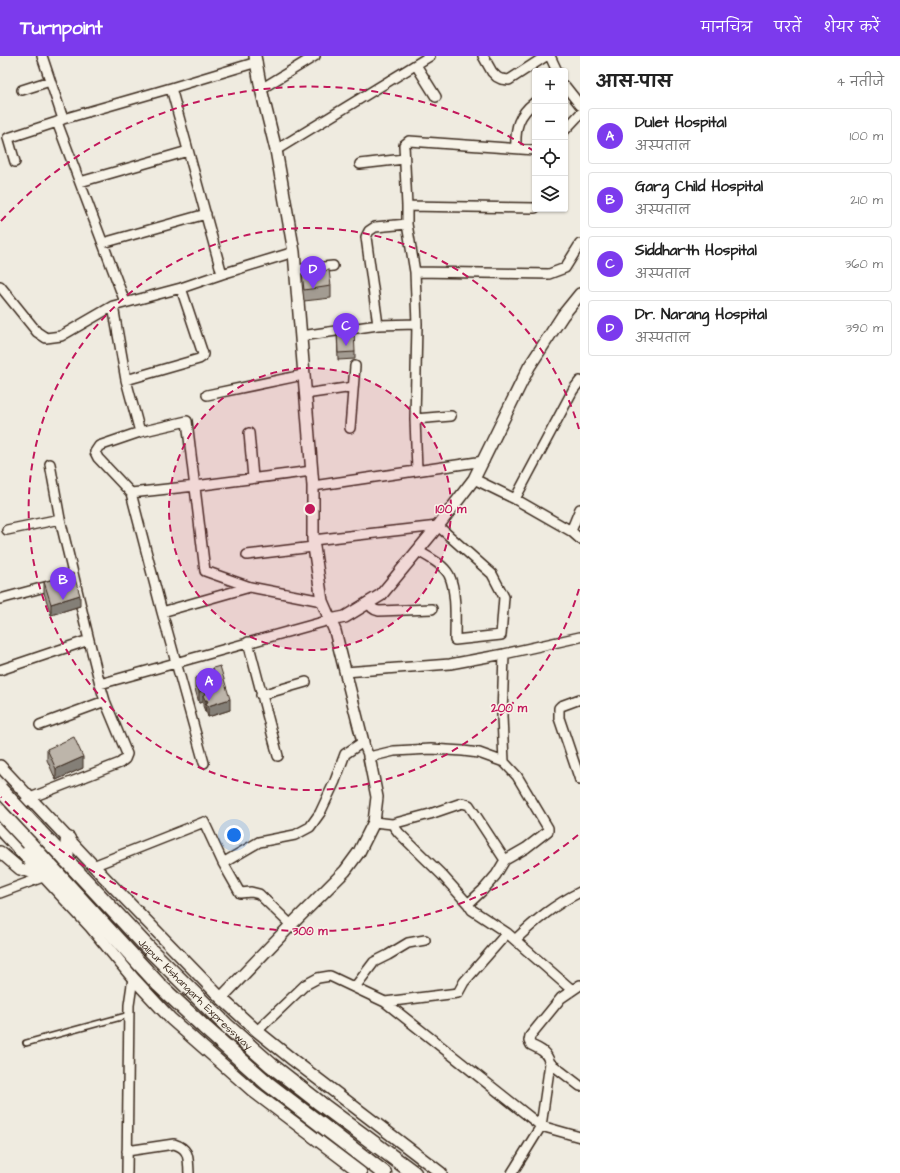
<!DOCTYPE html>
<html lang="hi">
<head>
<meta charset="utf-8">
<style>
	:root { --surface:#fff; --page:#f6f6f6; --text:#222; --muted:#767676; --line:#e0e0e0; --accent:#7c3aed }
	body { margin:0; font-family:"Architects Daughter","Playpen Sans Deva",sans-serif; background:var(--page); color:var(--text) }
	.controls { position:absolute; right:12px; top:12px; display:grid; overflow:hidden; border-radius:4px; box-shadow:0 1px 3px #0004 }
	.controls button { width:36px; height:36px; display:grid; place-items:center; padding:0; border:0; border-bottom:1px solid var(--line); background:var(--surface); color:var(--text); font:20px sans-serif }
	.you { position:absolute; left:234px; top:779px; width:14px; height:14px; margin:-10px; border:3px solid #fff; border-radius:50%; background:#1a73e8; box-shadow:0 0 0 6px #1a73e833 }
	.badge { display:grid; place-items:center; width:26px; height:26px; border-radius:50%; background:var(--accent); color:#fff; font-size:13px; font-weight:700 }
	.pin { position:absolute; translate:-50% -33px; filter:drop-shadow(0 1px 2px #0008) }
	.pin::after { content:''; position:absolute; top:21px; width:14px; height:12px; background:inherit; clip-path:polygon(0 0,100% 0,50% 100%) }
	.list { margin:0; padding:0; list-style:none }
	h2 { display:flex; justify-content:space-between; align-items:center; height:52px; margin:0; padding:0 16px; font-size:17px }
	h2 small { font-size:13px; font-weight:400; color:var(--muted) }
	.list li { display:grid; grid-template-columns:26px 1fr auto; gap:12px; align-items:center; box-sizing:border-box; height:56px; margin:0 8px 8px; padding:0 8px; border:1px solid var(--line); border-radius:4px }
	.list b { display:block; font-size:15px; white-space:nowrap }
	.list p { margin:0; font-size:13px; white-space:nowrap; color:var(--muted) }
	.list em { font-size:13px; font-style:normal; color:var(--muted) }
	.icon { flex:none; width:22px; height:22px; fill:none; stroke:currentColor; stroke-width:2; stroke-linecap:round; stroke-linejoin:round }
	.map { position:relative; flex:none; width:580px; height:1117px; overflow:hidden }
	header { display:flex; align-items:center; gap:24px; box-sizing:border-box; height:56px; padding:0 20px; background:var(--accent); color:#fff }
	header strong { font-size:19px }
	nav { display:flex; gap:22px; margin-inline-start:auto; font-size:14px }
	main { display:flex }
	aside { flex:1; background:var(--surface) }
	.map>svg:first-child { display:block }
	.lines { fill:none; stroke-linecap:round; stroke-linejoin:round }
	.service-casing { stroke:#3b2a1e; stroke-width:8 }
	.minor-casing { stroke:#3b2a1e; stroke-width:12 }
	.tertiary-casing { stroke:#3b2a1e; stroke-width:14 }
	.trunk-casing { stroke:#3b2a1e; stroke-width:17 }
	.service { stroke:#f7f3e8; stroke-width:4.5 }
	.minor { stroke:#f7f3e8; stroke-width:9 }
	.tertiary { stroke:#f7f3e8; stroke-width:11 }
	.trunk { stroke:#f7f3e8; stroke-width:14 }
	.trunk-bridge-casing { stroke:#3b2a1e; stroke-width:17; stroke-linecap:butt }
	.trunk-bridge { stroke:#f7f3e8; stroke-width:14 }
	.wall { fill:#a39c92; stroke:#3b2a1e }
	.shaded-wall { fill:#847f77; stroke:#3b2a1e }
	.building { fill:#bdb5aa; stroke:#3b2a1e }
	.ring { fill:none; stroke:#c2185b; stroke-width:2; stroke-dasharray:7 5 }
	.labels { text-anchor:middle; stroke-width:3; stroke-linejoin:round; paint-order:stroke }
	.street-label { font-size:11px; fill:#3b2a1e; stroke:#f7f3e8 }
	.centre { fill:#c2185b; stroke:#f7f3e8; stroke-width:2 }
	.ring-label { font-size:12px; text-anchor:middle; font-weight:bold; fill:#c2185b; stroke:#f7f3e8; stroke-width:3; stroke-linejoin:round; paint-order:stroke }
</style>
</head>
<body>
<header>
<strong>Turnpoint</strong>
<nav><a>मानचित्र</a><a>परतें</a><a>शेयर करें</a></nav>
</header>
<main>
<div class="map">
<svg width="580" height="1117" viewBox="0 0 580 1117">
	<rect width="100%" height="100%" fill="#efebe0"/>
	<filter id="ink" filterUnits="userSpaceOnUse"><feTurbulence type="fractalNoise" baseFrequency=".025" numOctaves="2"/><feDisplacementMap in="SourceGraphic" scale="8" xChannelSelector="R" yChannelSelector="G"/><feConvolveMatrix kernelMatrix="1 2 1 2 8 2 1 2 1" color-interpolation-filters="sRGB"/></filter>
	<g filter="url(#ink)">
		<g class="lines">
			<!-- service casing -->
			<g class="service-casing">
				<path id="service" d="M26,987L129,959"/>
			</g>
			<!-- minor casing -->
			<g class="minor-casing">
				<path id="minor" d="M42,0L63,63
					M483,0L492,16L497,21L501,23L509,24L546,0
					M550,0L557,15
					M416,9L436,41
					M565,30L580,49
					M171,32L222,218
					M261,33L315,0
					M22,34L50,25
					M57,66L63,63L171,32L257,6
					M565,74L580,58
					M516,92C515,72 518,59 535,46
					M276,94L430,0
					M15,106L8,82L57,66L125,246
					M360,108L404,103
					M80,126L188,95
					M407,150L535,152
					M407,168L375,171L369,175L366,181L378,269L417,268
					M103,187L206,158
					M296,214L333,210
					M415,216L549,218L565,212L580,188
					M0,230L37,276L46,282L61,280L113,250
					M301,280L378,269
					M126,324L199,303L202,301L203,298L181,232
					M305,338L353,331
					M207,339L303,319
					M415,363L451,360
					M350,372L355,310
					M140,376L126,324L113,250L181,232L222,218L294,196
					M249,377L253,422
					M417,414L415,363L417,268L415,216L407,168V150L404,89L409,85L535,94
					M312,415L195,430L131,437L98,402L95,396L99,390L140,376L187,365L205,515L250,531L322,545
					M474,423L515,443L571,475L580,483
					M313,430L484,405
					M131,437L162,556L204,707
					M515,443L573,334L580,325
					M7,474L60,463
					M571,475L580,453
					M313,484L438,470L492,518L504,541L501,579L455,584C455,566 457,535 449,519C443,508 428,501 418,495
					M247,499L313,491
					M0,543L56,528
					M368,546C371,551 373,554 379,555L432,553
					M162,556L250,531
					M248,586L278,700
					M0,614L89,584
					M345,616L450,608L504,598L580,581
					M100,628C177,607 253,585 330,564
					M261,639L306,626
					M580,643L561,650L559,652V662L580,724
					M40,669L105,645
					M504,706L502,660L504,598
					M374,766L392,768L430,758L462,747L469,749L505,804
					M0,767L30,742L120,707L125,703L127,698L105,645L100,628L89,584L60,463L50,408
					M392,768L399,777L442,819L468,848
					M93,810L204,766L223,807
					M0,837L43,821
					M291,869L259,838L251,836L240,837L223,807L259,786L295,779L310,771L320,757L335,725L345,698L363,686L369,701L394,695L431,693L463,695L479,697L504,706L517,720L548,772V775L526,792L505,804L496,819L483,834L468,848L472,854L507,877L572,934
					M507,877L464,926L458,937L385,946L541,1070L580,1081
					M515,884C536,864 554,849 580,836
					M355,931L374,906L388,899L408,887L425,884
					M257,975L305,929L318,922L330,920L385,946
					M550,1007L580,1030
					M127,1095L174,1088C190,1093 188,1102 189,1117
					M127,1117L129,949L133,922
					M512,1117L541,1070L550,1007C546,995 541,994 531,989L529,985L530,980L561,942L580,929"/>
			</g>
			<!-- tertiary casing -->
			<g class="tertiary-casing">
				<path id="tertiary" d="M255,0L261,33L276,94L294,196L313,430V484L322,545L335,575L363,686
					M330,564L345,561L381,539L438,470L474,423L529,311L563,259L580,238
					M0,710L104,821L221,942L257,975L293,1004L441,1117
					M0,773L91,871L133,922L171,963L254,1036L361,1117
					M0,796L20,813L31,816L37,813H42
					M221,942L291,869L345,815L359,796L374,766L377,741L369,701"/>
			</g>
			<!-- trunk casing -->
			<g class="trunk-casing">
				<g id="trunk">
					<path id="s1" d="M39,775L152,896L227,970L271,1009L321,1048L414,1117"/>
					<path d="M29,787L159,929L204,971L268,1028L384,1117"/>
					<path d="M66,804L68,783"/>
				</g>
			</g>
			<!-- service -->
			<use href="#service" class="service"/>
			<!-- minor -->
			<use href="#minor" class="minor"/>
			<!-- tertiary -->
			<use href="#tertiary" class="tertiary"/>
			<!-- trunk -->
			<use href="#trunk" class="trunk"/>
			<!-- trunk-bridge casing -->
			<g class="trunk-bridge-casing">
				<path id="trunk-bridge" d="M0,733L39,775
					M0,756L29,787"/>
			</g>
			<!-- trunk-bridge -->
			<use href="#trunk-bridge" class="trunk-bridge"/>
		</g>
		<!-- wall -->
		<path class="wall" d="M302,217L331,230V242L304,245L302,228Z
			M337,274L355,296V303L338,304Z
			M44,526L80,550L51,559L44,537Z
			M213,612L230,654L208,661L206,655H205L203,650V646L199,647L195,633V622L198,624L208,621V618L213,617Z
			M47,693L83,712L56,724L47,704Z"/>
		<!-- shaded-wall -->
		<path class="shaded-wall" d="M80,539V550L51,559V548Z
			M205,634V643L203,639V646L199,647V636Z
			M230,643V654L208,661V650Z
			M205,644H207V650L206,647V655H205Z
			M83,701V712L56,724V713Z"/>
		<!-- building -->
		<path class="building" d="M329,214L331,230L304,234L302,217Z
			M337,274H354L355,296L338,297Z
			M73,517L80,539L51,548L44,526Z
			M220,610L230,643L208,650L206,647L208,646L207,644H205L203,639L206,638L205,634L199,636L195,622L197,621L198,624L209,621L208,618L214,616L213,612Z
			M74,681L83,701L56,713L47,693Z"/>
	</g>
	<!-- distance rings -->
	<circle cx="310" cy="453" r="141" fill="#c2185b" fill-opacity=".12"/>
	<g class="ring">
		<circle cx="310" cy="453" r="141"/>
		<path d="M579 533A281 281 0 1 1 579 373"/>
		<path d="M578 779A422 422 0 0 1 1 741M1 165A422 422 0 0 1 534 95"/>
	</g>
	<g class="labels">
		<!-- street labels -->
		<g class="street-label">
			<text dy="4" stroke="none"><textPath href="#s1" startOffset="226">Jaipur Kishangarh Expressway</textPath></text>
		</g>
	</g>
	<circle cx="310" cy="453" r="6" class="centre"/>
	<g class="ring-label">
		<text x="451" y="457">100 m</text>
		<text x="509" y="656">200 m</text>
		<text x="310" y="879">300 m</text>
	</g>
</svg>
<div class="controls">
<button>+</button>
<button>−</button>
<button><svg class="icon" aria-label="locate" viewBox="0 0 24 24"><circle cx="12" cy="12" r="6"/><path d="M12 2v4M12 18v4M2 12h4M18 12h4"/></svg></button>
<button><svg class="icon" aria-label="layers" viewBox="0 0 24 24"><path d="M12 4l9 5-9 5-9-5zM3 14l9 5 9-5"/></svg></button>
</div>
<div class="you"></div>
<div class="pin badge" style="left:209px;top:645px">A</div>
<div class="pin badge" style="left:63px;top:544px">B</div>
<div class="pin badge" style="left:346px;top:290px">C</div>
<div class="pin badge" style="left:313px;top:233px">D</div>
</div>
<aside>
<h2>आस-पास<small>4 नतीजे</small></h2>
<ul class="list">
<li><span class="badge">A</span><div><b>Dulet Hospital</b><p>अस्पताल</p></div><em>100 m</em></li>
<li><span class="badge">B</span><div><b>Garg Child Hospital</b><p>अस्पताल</p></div><em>210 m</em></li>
<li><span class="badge">C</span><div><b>Siddharth Hospital</b><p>अस्पताल</p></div><em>360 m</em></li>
<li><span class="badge">D</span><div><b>Dr. Narang Hospital</b><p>अस्पताल</p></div><em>390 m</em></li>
</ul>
</aside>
</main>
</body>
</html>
